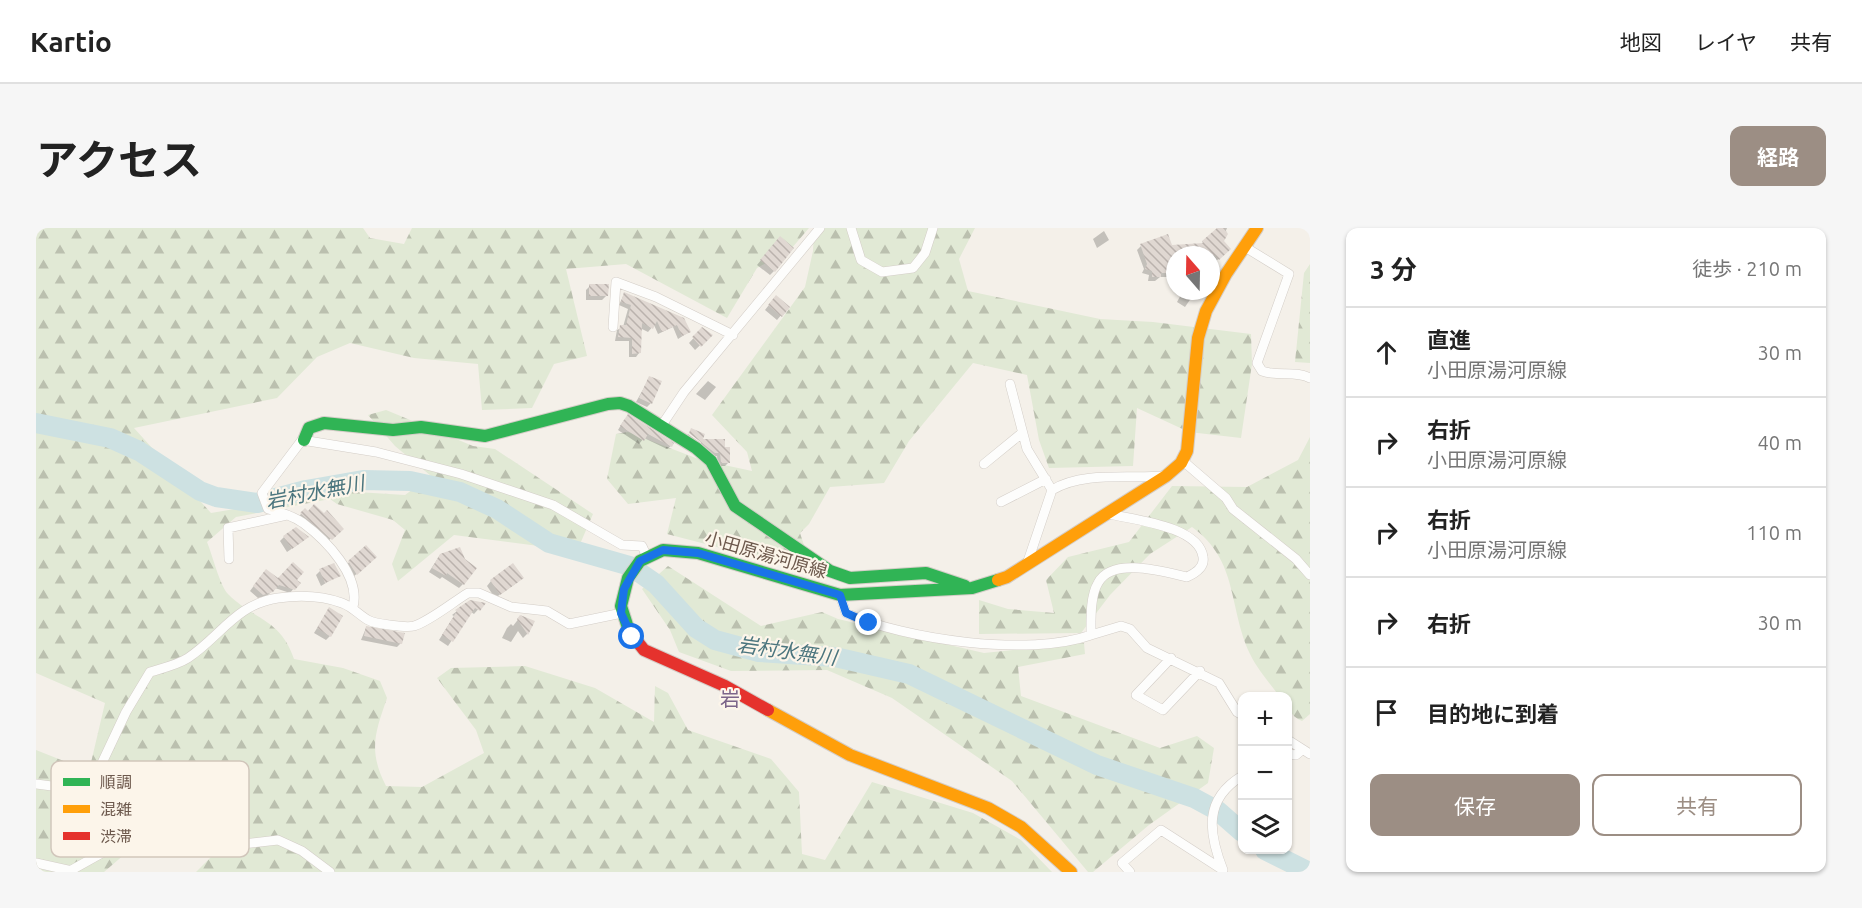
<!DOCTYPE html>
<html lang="ja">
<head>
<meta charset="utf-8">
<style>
	:root { --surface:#fff; --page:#f6f6f6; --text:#222; --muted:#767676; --line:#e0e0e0; --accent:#9c8e84 }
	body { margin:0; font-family:Ubuntu,"Noto Sans JP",sans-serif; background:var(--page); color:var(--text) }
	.controls { position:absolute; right:18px; bottom:18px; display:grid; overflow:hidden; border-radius:12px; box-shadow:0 2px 4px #0004 }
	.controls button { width:54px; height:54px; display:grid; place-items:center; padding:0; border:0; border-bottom:2px solid var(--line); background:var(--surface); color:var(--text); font:30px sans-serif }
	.compass { position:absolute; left:1130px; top:18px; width:54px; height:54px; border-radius:50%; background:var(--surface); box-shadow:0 2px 4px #0004; rotate:340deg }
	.stop { position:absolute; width:18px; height:18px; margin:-14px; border:4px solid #1a73e8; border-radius:50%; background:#fff }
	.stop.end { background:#1a73e8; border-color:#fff; box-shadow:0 2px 6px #0008 }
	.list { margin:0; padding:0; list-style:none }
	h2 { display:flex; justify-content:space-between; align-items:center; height:78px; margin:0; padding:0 24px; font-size:26px }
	h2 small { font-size:20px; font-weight:400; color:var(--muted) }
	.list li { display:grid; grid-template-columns:39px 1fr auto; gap:18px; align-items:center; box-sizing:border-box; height:90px; padding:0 24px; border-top:2px solid var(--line) }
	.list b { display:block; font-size:22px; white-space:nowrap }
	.list p { margin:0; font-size:20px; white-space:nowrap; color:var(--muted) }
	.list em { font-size:20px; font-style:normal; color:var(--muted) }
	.actions { display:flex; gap:12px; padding:18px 24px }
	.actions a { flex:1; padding:14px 0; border:2px solid var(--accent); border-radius:12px; text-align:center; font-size:21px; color:var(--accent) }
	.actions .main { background:var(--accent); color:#fff }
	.icon { flex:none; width:33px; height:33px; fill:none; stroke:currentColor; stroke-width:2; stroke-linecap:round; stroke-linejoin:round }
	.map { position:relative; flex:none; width:1274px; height:644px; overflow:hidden; border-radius:12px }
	header { display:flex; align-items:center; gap:36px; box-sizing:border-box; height:84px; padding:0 30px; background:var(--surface); border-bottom:2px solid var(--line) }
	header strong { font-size:28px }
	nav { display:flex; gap:33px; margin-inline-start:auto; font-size:21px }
	.intro { display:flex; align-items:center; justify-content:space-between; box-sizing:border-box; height:144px; padding:0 36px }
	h1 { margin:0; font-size:42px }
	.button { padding:15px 27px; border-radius:12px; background:var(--accent); color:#fff; font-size:21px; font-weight:700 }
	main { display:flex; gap:36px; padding:0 36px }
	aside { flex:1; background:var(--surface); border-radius:12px; box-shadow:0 2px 4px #0004 }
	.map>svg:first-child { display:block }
	.forest { fill:url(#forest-firs) }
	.shadow { fill:#0003 }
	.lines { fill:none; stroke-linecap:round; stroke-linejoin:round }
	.river { stroke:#cde1e2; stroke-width:20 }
	.building { fill:url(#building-back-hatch) }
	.street-casing { stroke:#d3cdc7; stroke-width:10 }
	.fast-casing { stroke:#d4cdc7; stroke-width:14 }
	.slow-casing { stroke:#d4cdc7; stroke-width:14 }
	.jam-casing { stroke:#d4cdc7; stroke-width:14 }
	.street { stroke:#fdfdfc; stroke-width:9 }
	.fast { stroke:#30b455; stroke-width:12 }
	.slow { stroke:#ff9f0a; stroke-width:12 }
	.jam { stroke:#e5322d; stroke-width:12 }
	.route { stroke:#1a73e8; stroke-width:8 }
	.labels { text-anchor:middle; stroke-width:4.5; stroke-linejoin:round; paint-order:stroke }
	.street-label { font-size:18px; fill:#6d594d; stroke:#fcf5ea }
	.water-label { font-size:20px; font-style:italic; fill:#4b757e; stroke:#fcf5ea }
	.neighbourhood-label { font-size:20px; fill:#7d668a; stroke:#fcf5ea }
	.key { fill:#fcf5ea; stroke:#d1c6bb; stroke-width:1.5 }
	.key-label { font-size:16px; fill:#6d594d }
</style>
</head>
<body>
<header>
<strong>Kartio</strong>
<nav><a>地図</a><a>レイヤ</a><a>共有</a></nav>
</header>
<div class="intro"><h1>アクセス</h1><a class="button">経路</a></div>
<main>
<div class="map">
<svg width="1274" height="644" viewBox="0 0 1274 644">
	<defs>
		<pattern id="forest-firs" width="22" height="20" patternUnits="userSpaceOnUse" patternTransform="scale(1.5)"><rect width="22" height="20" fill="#e1e9d5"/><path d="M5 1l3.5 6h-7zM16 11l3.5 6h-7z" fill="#bbc0af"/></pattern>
		<pattern id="building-back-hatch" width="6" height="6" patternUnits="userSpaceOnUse" patternTransform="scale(1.5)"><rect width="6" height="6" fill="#e0d8d2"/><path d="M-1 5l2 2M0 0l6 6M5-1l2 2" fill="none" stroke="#bab2ad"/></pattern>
	</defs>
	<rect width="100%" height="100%" fill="#f4f0e9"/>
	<!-- forest -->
	<path class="forest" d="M0,0H327L334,10L368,16L376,0H773L755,21L721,40L691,90L590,36L530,41L551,128L518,136L496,180L446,182L442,136L378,130L314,115L281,129L241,170L98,200L175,285L305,263L369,267L395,248L359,218L332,187L350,182L437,218L459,221L557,286L541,323L418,307L362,353L356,336L369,302L357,292L301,276L294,271L200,289L171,314C176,326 184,358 192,366C218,392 245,391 258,431L307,440L344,453L351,470C339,505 332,523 350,558L386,559L448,525L440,502L401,450L415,440L489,438L559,460L618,494L619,458L632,465L652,502L735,531L763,564L766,626L789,632L836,554L937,585L985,612L1016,644H160L202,602L195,577L175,560L133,588L68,644H0V522L53,543L69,475L0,445Z
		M778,0H939L923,31L932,63L1064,91L1117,94L1215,106L1216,136L1205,210L1153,204L1101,180L1097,238L1013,240L1003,212L991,147L937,135L873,213L848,255L794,259L773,296L764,305L777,344L631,306L640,270L592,276L571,251L580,206L592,204L665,232L716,243L711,224L676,187L769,59L777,23Z
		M1274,36V135L1259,134L1268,45Z
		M1274,209V486L1266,493C1254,488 1252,481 1252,469L1243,468C1234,455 1221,441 1214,426C1192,379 1203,333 1156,299L1114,326L1074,367L1045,405L943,406V372L972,381L1018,385L1010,352L1032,329L1093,314L1136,258L1211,259L1262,232Z
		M632,338L725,398L786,384L802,391L948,425L1048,415L1049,426L982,439L985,468L1124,520L1161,508L1178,520L1172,555L1113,597L1057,644H1052L976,553L856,470L791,442L695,443L643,424L634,402L606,361Z"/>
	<!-- shadow -->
	<path class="shadow" d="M1183,0H1191L1186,13L1193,21L1178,35L1175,27H1139V49H1124L1119,53H1112L1113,47L1106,45L1108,41L1101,22L1105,18L1164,17Z
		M1068,3L1073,12L1061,20L1057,11Z
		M740,14L738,43L734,47L721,37Z
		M554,58L571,67L566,72H550V62Z
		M1147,63H1160L1149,79L1141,74Z
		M588,66L653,104L642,111L637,99L622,106L618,97L612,104L604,100L603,125L600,129H593V113H579L581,102L587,99L592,81L583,77Z
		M736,73L752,79L741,92L729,82Z
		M666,101L675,107L659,122L653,115Z
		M614,149L615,175L611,179L600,174Z
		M672,153L680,159L669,172L660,166Z
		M588,192L635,218L631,221L608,210L603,216L582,202Z
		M652,206L665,216V212L687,221L693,234L689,238H682L681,228H675L651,209Z
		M269,282L306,300L290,315L261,290Z
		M248,309L267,313L251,324L244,313Z
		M329,319L339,329L316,350L309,338Z
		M404,327L427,356L423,360L406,349L404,351L393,344Z
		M284,343L303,347L285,358L280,347Z
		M226,347L242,352H259L262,355L254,365L239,360L231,368L222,370L214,363Z
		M455,353L482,354L459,370L451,358Z
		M434,373L447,376L438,386L435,384L412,418L403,412L418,388L416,387Z
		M293,381L294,408L290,412L278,405Z
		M484,389L497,394L491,406L487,410L482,403L475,414L466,410L471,400L475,396L477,398Z
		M330,400L365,415L361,419L325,412Z"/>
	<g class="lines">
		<!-- river -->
		<path class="river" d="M0,195L74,210L103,223L164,263L180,269L221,275L270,262L327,252L374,253L424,264L461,281L513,315L594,338L620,356L660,400L679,412L723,424L799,429L873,446L1061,537L1158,570L1182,583L1206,604
			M1229,622L1273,644"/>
	</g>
	<!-- building -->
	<path class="building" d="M1181,0H1188L1192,6L1188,13L1195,21L1183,32L1179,27H1138L1137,45H1125V49H1116V43L1109,41L1111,36L1104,16L1132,6L1136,17L1167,15L1166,13Z
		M744,8L758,20L739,44L724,32Z
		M553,56H573L572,68H553Z
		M588,64L648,90L655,104L646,108L641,97L626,104L621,93L617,101L606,95L605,125L596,126V110L582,109L584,97H590L595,77L585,74Z
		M740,67L754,79L746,89L732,77Z
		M666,99L677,107L665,119L656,109Z
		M613,148L626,153L616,176L603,170Z
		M592,186L638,215L636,219L612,206L608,213L584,198Z
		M655,200L669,206L667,211H689V219H694V235H685L684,225H679L653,205Z
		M278,276L288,285L291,282L308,301L296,312L264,285L269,280L272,283Z
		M260,299L273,309L256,321L247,308Z
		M330,317L341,329L321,347L312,333Z
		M424,319L429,331L441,340L428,357L411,345L410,348L396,340L404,326Z
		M257,334L268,344L261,352L265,355L259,362L243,357L237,364L227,367L217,358L230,341L242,350Z
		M298,335L305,348L289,355L283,341Z
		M477,335L488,350L464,367L454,352Z
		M434,372L450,375L444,383L439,380L417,414L406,407L421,383L419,382Z
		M293,379L307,388L295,409L281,400Z
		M484,387L499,393L492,407L481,391Z
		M330,398L369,405L366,416L328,408Z"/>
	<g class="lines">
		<!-- street casing -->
		<g class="street-casing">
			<path id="street" d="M815,0L825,32L846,44L877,40L889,25L897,0
				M1209,19L1253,46L1221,135L1226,143C1242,149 1259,142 1274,150
				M577,99L580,54L620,69L697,107
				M974,156L991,221L1016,262
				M626,197L648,164L784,0
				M1147,233L1190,270L1197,281L1260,331L1274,347
				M948,236L986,205
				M965,274L1010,251
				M1073,286C1098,292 1163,298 1167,329C1169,339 1160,345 1151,349C1129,344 1076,328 1062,355C1054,368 1055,392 1055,407L1085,398L1094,401L1111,420L1183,455L1201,484L1206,487
				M193,331L192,300L251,287
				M991,336L1016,262C1047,243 1093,251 1128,248
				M804,367L810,385C869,412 994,429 1055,407
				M317,379C325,348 290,312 267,295C257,288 244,284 232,281L226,265L266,212L340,224L425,246L517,277L586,317L606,318L611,329
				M1135,430L1100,467L1127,482L1164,443
				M1252,512L1274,526
				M1252,526L1260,527L1266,522
				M0,556L39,561L57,554L90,484L114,444C127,440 141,437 152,430C185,408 200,376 242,370C263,367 287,368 306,375C317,379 323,387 332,392C339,396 371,400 378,398C394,393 417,374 432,365H443L475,379L511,383L533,396L586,385
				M0,635L36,643
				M1187,642C1172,604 1168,571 1206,548
				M32,644L82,616L112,608H129L180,619L242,612L266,623L294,644
				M1094,644L1086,635L1125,602L1187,642"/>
		</g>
		<!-- fast casing -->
		<g class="fast-casing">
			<path id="fast" d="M268,212L273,200L288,195L357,202L385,199L449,208L572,176L584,175L593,178L660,220L675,233L699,278L794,343L814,350L890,345L929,358
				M593,403L585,378L592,350L604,333L627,322L662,325L804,367L936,360L962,352"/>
		</g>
		<!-- slow casing -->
		<g class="slow-casing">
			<path id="slow" d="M962,352L971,349L1130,248L1145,235L1151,223L1162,110L1170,83L1190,46L1221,0
				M732,482L814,527L952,580L985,599L1035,644"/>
		</g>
		<!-- jam casing -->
		<g class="jam-casing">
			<path id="jam" d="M593,403L608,422L689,458L732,482"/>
		</g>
		<!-- street -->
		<use href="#street" class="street"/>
		<!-- fast -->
		<use href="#fast" class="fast"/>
		<!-- slow -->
		<use href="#slow" class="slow"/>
		<!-- jam -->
		<use href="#jam" class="jam"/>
	</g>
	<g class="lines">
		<!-- route -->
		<path class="route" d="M596,409L585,385L588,361L604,333L627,322L662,325L804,367L810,385L833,395"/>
	</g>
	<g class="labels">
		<!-- street labels -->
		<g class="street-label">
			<text transform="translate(730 327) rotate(16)" y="6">小田原湯河原線</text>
		</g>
		<!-- water labels -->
		<g class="water-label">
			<text transform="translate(279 264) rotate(-11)" y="7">岩村水無川</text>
			<text transform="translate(751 423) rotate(8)" y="7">岩村水無川</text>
		</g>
		<!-- neighbourhood labels -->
		<g class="neighbourhood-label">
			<text x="694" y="478">岩</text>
		</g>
	</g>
	<!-- legend -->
	<rect x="15" y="533" width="198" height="96" rx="9" class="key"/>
	<rect x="27" y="550" width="27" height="8" fill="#30b455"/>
	<rect x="27" y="577" width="27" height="8" fill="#ff9f0a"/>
	<rect x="27" y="604" width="27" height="8" fill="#e5322d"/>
	<g class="key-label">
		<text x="64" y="560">順調</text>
		<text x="64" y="587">混雑</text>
		<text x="64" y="614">渋滞</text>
	</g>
</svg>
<div class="controls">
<button>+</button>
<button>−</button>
<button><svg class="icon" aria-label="layers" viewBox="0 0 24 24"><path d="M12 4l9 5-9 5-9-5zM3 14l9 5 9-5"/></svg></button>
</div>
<svg class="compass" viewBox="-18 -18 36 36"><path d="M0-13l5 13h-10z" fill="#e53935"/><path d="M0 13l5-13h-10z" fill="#767676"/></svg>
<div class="stop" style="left:596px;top:409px"></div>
<div class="stop end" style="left:833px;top:395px"></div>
</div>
<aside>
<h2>3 分<small>徒歩 · 210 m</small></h2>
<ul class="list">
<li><svg class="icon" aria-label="ahead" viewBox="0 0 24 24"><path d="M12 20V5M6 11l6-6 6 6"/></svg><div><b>直進</b><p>小田原湯河原線</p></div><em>30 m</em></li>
<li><svg class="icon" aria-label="right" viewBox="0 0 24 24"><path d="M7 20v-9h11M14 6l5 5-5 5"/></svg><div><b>右折</b><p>小田原湯河原線</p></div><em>40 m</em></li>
<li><svg class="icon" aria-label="right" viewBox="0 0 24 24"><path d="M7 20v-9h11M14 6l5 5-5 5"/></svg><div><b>右折</b><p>小田原湯河原線</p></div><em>110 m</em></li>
<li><svg class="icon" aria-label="right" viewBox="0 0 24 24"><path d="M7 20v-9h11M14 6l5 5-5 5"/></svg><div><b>右折</b></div><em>30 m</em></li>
<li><svg class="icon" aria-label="arrive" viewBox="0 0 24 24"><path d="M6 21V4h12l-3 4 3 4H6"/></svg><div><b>目的地に到着</b></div></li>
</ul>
<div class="actions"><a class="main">保存</a><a>共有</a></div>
</aside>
</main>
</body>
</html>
